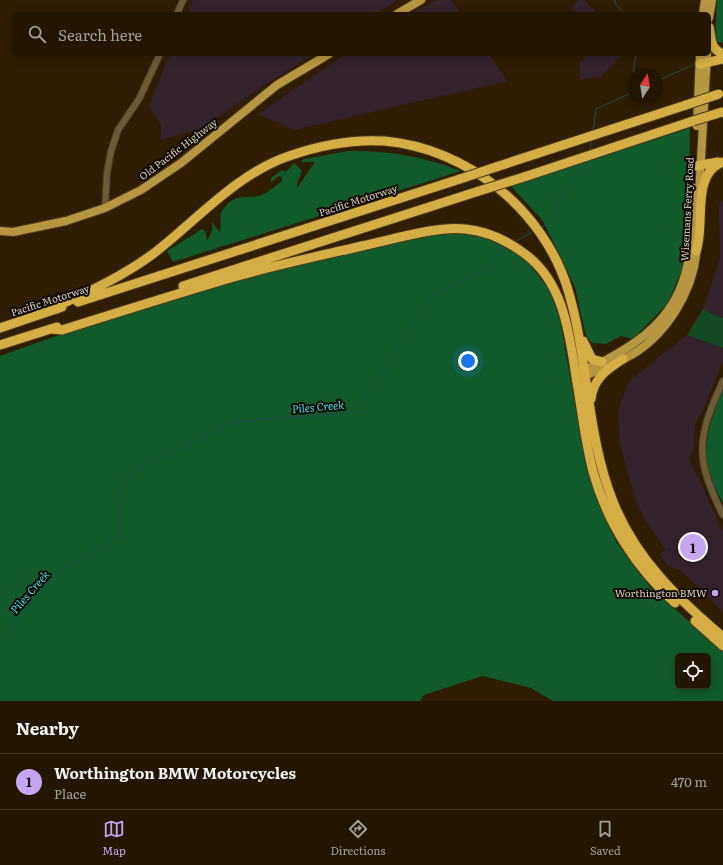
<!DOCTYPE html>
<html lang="en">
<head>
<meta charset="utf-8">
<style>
	:root { --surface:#221602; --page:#2a1f0c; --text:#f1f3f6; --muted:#a29f99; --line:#3f3524; --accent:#c6a6f0 }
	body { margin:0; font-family:Literata,serif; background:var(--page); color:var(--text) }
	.controls { position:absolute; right:12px; bottom:12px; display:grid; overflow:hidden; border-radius:6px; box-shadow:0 2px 10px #0003 }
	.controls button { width:36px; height:36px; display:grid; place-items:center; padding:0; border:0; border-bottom:1px solid var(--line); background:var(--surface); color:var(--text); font:20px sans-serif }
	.compass { position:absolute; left:627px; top:68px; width:36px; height:36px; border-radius:50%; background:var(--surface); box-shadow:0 2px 10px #0003; rotate:12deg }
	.you { position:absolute; left:468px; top:361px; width:14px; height:14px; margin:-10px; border:3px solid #fff; border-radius:50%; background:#1a73e8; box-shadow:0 0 0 6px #1a73e833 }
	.badge { display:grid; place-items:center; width:26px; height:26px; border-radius:50%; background:var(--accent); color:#111; font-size:13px; font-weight:700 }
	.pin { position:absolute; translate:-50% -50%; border:2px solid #fff; box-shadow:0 1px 4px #0006 }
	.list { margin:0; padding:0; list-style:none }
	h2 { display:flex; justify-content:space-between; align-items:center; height:52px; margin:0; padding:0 16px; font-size:17px }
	h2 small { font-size:13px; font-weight:400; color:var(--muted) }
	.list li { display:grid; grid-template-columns:26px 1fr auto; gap:12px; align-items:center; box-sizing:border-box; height:56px; padding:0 16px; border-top:1px solid var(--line) }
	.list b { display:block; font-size:15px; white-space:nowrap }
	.list p { margin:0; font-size:13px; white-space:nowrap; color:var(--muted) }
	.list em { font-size:13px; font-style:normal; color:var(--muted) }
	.icon { flex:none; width:22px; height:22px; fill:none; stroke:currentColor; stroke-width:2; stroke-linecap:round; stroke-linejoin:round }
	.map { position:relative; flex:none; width:723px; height:701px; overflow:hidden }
	.search { position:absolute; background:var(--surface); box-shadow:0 2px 10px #0003; left:12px; right:12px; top:12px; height:44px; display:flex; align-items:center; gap:10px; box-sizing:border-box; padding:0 14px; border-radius:6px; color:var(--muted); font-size:15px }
	.sheet { height:108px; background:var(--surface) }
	nav { display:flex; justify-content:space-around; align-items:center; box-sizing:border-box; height:56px; border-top:1px solid var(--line); background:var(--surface); font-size:11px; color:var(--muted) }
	nav a { display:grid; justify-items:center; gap:2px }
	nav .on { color:var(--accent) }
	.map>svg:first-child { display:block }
	.industrial { fill:#33222c }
	.green { fill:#134924 }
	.forest { fill:#115a2b; fill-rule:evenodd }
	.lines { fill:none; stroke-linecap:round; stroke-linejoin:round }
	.stream { stroke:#1e4d52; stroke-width:1 }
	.minor-casing { stroke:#4a3920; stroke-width:8 }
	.major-casing { stroke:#4a3920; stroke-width:10 }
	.highway-casing { stroke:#4a3920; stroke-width:11 }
	.minor { stroke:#6b5c36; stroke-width:6 }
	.major { stroke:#b79642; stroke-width:8 }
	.highway { stroke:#d5ad45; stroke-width:9 }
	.highway-bridge-casing { stroke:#4a3920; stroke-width:11; stroke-linecap:butt }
	.highway-bridge { stroke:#d5ad45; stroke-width:9 }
	.poi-dot { fill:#c6a6f0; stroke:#100902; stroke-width:1.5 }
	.labels { text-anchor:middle; stroke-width:4; stroke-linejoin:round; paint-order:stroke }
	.street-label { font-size:10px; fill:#dacfc0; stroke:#100902 }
	.poi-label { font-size:10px; fill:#dacfc0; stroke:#100902; text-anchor:end }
	.water-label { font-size:11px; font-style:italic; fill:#45e0ee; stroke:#100902 }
</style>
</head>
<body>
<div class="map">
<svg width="723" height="701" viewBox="0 0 723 701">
	<rect width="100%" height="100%" fill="#2e1d02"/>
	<!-- industrial -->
	<path class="industrial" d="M193,0H398L376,14H187Z
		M437,0H451L461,14H410Z
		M579,0H585L597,14H576L572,6Z
		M170,54H314L252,93L202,129L161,139V125L149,106Z
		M346,54H489L507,81L294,130L258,114Z
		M585,54H623L601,77L580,79V61L584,60Z
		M723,200V318L703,309L720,259L719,204Z
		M687,335L723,348V361L704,408L695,424L694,449L689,458L723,531V612L682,571L667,565L659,554L666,550L645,520L635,498L620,445L618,411L629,381Z"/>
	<!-- green -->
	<path class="green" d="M703,309L723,318V348L687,335Z"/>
	<!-- forest -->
	<path class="forest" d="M717,0H723V42L715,43Z
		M690,128L689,220L683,267L668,303L633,339L621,336L606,344L592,343L586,336L575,287L543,221L511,186Z
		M348,151C391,151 421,156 461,171L173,262L167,251L202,229L205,231L207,241L212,231V221L219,232C223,226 218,217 222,211C236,190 247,201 264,194C270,191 277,185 282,181V177L279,176L271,182V178L282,170L286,172L294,163L302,171L297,184V188L315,162H301L304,159Z
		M464,232L497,241L525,258L550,291L559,314L585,461L598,503L617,543L651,588L723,651V701H553L531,688L482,676L424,695L420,701H0V356L53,337L274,270L426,235ZM678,656H708V686H678Z
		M723,390V503C718,493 711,482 708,472C701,449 713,410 723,390Z"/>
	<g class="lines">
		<!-- stream -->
		<path class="stream" d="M615,0L616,5L626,14
			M722,48L723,47
			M633,74L636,54
			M657,81L693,65
			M593,132L596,109L629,94L633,76
			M590,152L591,141
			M541,228L551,222L565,189L587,171L588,161
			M514,242L534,231
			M0,640L58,572L120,537L118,497L132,471L232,422L357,412L435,294L485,271L506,246"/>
		<!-- minor casing -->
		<g class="minor-casing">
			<path id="minor" d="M177,14L183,0
				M105,208L107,173L111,151L118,130L139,99L160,54
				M723,381C697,438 694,457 723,515"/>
		</g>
		<!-- major casing -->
		<g class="major-casing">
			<path id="major" d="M397,14L421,0
				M703,14L705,0
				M709,18L712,0
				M697,126L700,54
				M699,195L707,54
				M0,231L13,232L66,221L105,208L141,190L181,163L277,85L329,54
				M578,371C595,367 610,358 625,349C692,308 691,259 694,188
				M576,379C590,376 600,368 612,362C616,360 620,360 624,359C666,338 695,290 697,245"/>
		</g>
		<!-- highway casing -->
		<g class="highway-casing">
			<path id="highway" d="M709,27C712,39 709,48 723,54
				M700,64L723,59
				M695,166L718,162
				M496,167L686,105
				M524,177L693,121
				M696,251C706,225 690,174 723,162
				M183,286L479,191
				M78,302L460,179
				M57,309L59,305C92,291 124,275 153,254C196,221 236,174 289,156C320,145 351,139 384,141C467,148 544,210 568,290C589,360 586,436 614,504C637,560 678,599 723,637
				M0,328L62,307
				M52,329L62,330C119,312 176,294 234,277C276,265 319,256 362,246C391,240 435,226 465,229C486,231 508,241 525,254C567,285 570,342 578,389C583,418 586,447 594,475C608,524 637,569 675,603
				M583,341L592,359L602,362
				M0,345L57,327
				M591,399C593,379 607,369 623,359
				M695,621L723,646"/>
		</g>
		<!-- minor -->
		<use href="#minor" class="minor"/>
		<!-- major -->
		<use href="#major" class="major"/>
		<!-- highway -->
		<use href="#highway" class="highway"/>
		<!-- highway-bridge casing -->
		<g class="highway-bridge-casing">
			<path id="highway-bridge" d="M686,105L719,94
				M693,121L722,112
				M460,179L496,167
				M479,191L524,177"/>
		</g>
		<!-- highway-bridge -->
		<use href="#highway-bridge" class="highway-bridge"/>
	</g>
	<!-- markers -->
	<circle class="poi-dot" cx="715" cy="593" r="4"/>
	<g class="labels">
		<!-- street labels -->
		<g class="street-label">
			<text transform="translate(178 149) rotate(-37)" y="4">Old Pacific Highway</text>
			<text transform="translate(358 200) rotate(-18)" y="4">Pacific Motorway</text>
			<text transform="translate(687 209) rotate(-87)" y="4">Wisemans Ferry Road</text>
			<text transform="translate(50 300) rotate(-18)" y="4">Pacific Motorway</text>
		</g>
		<!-- poi labels -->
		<g class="poi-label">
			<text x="707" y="597">Worthington BMW</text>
		</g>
		<!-- water labels -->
		<g class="water-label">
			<text transform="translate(318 407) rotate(-5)" y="4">Piles Creek</text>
			<text transform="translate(30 592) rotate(-49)" y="4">Piles Creek</text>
		</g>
	</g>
</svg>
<div class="controls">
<button><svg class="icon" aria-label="locate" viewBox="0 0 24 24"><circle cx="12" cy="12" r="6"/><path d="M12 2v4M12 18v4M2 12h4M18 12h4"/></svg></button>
</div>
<svg class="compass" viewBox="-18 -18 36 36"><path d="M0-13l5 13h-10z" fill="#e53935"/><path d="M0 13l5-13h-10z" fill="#a29f99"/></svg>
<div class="you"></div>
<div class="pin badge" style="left:693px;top:547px">1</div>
<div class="search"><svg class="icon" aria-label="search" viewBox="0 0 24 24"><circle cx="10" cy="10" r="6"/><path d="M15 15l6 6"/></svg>Search here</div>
</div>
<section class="sheet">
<h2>Nearby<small></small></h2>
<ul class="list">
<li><span class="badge">1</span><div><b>Worthington BMW Motorcycles</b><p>Place</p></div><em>470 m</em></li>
</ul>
</section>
<nav>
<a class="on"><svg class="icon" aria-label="map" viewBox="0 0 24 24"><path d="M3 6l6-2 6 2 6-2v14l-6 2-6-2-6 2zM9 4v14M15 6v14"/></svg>Map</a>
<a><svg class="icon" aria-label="directions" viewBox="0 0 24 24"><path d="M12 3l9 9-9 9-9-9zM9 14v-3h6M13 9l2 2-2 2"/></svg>Directions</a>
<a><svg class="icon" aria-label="saved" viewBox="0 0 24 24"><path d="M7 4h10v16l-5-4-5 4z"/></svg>Saved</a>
</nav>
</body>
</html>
